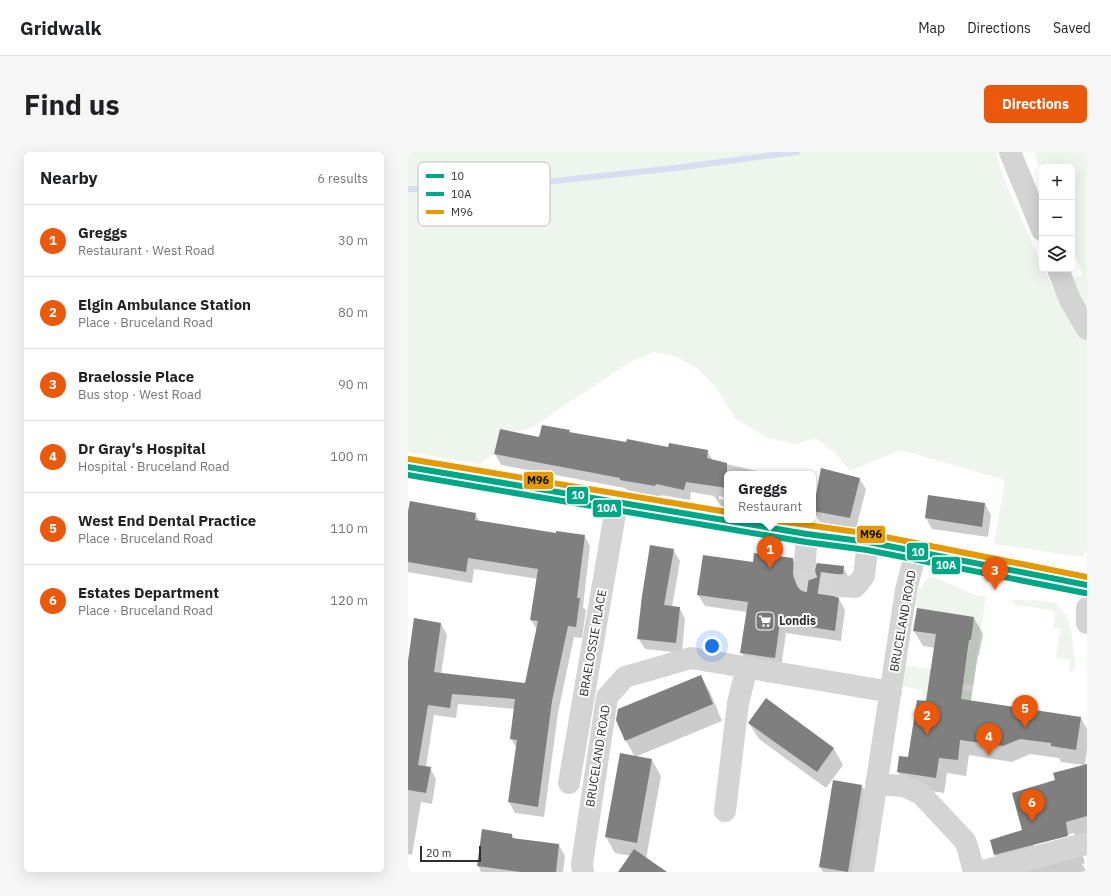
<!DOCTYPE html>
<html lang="en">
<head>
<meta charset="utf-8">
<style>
	:root { --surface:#fff; --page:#f6f6f6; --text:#202124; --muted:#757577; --line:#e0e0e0; --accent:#ea580c }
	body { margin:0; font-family:"IBM Plex Sans",sans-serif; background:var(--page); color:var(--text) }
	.controls { position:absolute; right:12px; top:12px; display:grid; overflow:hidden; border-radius:6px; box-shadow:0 4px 16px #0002 }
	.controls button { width:36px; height:36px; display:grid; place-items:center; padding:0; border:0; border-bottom:1px solid var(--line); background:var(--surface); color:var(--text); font:20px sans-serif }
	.scale { position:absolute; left:12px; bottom:10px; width:61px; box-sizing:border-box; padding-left:4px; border:2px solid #2f2f2f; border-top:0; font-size:11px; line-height:14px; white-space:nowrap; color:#2f2f2f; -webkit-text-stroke:3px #fff; paint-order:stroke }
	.you { position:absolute; left:304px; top:494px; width:14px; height:14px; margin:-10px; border:3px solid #fff; border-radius:50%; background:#1a73e8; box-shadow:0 0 0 6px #1a73e833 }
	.badge { display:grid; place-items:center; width:26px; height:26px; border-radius:50%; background:var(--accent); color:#fff; font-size:13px; font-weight:700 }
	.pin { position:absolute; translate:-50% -33px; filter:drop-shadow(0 1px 2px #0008) }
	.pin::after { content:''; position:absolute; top:21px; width:14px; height:12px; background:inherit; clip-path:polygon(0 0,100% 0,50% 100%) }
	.popup { position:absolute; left:316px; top:319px; width:92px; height:52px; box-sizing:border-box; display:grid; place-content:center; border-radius:6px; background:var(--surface); filter:drop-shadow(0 1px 3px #0005); font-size:13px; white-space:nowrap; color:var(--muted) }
	.popup b { font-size:15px; color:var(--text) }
	.popup::after { content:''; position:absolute; left:50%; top:100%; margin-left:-8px; border:8px solid transparent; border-top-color:var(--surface) }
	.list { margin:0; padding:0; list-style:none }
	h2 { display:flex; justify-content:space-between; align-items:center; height:52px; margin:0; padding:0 16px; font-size:17px }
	h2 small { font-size:13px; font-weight:400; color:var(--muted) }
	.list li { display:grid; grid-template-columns:26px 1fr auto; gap:12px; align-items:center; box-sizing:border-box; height:72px; padding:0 16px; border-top:1px solid var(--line) }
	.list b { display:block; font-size:15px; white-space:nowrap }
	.list p { margin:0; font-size:13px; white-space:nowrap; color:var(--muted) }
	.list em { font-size:13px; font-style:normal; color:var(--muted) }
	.icon { flex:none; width:22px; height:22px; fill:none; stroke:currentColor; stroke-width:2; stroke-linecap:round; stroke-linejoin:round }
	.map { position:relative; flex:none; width:679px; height:720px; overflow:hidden; border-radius:6px }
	header { display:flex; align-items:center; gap:24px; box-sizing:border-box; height:56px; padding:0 20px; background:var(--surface); border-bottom:1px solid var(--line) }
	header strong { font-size:19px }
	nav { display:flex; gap:22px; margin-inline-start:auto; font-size:14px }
	.intro { display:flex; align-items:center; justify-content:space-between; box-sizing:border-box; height:96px; padding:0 24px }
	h1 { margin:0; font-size:28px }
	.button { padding:10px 18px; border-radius:6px; background:var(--accent); color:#fff; font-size:14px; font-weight:700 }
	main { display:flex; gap:24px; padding:0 24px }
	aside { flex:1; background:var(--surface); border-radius:6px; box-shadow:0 4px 16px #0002 }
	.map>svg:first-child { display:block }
	.green { fill:#edf5ec }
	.shadow { fill:#0003; fill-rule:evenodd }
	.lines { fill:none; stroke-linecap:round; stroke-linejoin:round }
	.stream { stroke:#d9ddf1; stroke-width:6 }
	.building { fill:#7f7f7f }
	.minor-tunnel { stroke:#d5d5d5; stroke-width:22; stroke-dasharray:22 11; stroke-linecap:butt }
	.minor { stroke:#d4d4d4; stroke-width:22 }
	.highway { stroke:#c1c1c1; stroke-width:22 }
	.bus-1-casing { stroke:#fff; stroke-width:9 }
	.bus-2-casing { stroke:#fff; stroke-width:9 }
	.bus-3-casing { stroke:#fff; stroke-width:9 }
	.bus-1 { stroke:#00a786; stroke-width:6 }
	.bus-2 { stroke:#00a786; stroke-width:6 }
	.bus-3 { stroke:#e39a05; stroke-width:6 }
	.labels { text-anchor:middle; stroke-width:4; stroke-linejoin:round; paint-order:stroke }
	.poi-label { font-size:12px; font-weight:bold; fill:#2f2f2f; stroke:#fff; text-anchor:start }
	.street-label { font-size:12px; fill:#2f2f2f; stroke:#fff }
	.key { fill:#fff; stroke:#c1c1c1; stroke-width:1 }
	.key-label { font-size:11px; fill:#2f2f2f }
	.line-badge { stroke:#fff; stroke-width:1.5 }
	.badge-label { font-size:11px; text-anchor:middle; font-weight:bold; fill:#fff }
	.pale-badge-label { font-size:11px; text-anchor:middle; font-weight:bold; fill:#111 }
</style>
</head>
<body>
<header>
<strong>Gridwalk</strong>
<nav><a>Map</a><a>Directions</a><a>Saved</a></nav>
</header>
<div class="intro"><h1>Find us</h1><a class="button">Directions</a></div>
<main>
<aside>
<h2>Nearby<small>6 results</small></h2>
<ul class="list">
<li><span class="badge">1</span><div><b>Greggs</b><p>Restaurant · West Road</p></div><em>30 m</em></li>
<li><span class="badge">2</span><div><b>Elgin Ambulance Station</b><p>Place · Bruceland Road</p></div><em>80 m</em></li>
<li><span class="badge">3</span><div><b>Braelossie Place</b><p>Bus stop · West Road</p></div><em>90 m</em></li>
<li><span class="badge">4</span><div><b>Dr Gray's Hospital</b><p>Hospital · Bruceland Road</p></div><em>100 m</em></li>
<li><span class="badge">5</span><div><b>West End Dental Practice</b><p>Place · Bruceland Road</p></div><em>110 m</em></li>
<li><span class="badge">6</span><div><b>Estates Department</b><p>Place · Bruceland Road</p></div><em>120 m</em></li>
</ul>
</aside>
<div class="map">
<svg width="679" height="720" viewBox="0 0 679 720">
	<rect width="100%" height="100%" fill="#fff"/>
	<!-- green -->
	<path class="green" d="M0,0H588L594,22L634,113V117H636L645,137L675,122L664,97V15H634V22L626,0H679V398L674,405L586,392L597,328L493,298L442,319L426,300L407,286L387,292L360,286L328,267L306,233L289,216L267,204L246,200L222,210L142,263L124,276L106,280L92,277L86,302L72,312L0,300Z
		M523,425H526L567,443L578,444L565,533L555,532L566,465L505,456L507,437H513L517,429Z
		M605,448C618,449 633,447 646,451C651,452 652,456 655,459C666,475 664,495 668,514L666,517L661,521L662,508L648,506L652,477L645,476L647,459L604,452Z
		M496,514L523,517L546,537L564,539L562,548L566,549L563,568L514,549L515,538L493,534Z"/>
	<!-- shadow -->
	<path class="shadow" d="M161,279L163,282L219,291L299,299L305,309L363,322H319V346L311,344V347L319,348V356L312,353L306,344L283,340L282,348L253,343V345L219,338L217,336L93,313L87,302L132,286Z
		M451,326L458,337L448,377L412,370L406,358Z
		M521,344L577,352L583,363L580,385L524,377L518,366Z
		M67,362L72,370L149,382L176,383L182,394L175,455L178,458L174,486L166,485L150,561L136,665L107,661L101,650L109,597L103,587L107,557L50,552L48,566L26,563L18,615L22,616L28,627L24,652L13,650L4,703L0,702V521L33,472L39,483L33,522L118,533L129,478L123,468L130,427L66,417L64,431L0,420V365Z
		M265,398L272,409L264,455H271L277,467L274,501L237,497L230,486Z
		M384,407L391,421L396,422L435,415L441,426L428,438L426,444L431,447L437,458L433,489L378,481L373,516L340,512L334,501L339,460L297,454L290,443L346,411Z
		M566,466L575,482L571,503H570L563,549L673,566L679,577V598L677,613H679V696L673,698L677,711L674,712L679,720H597L587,703L583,688L615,679L649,629L676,613L653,610L651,606L622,602L604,610L561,603L558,624L539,621L536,641L499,635L490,620L501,607L519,550L527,496L515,494L506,479ZM666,681L667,683L626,694V692Z
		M293,524L302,540L314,569L227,605L244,608L253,624L238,707L257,720H212L223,704L207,701L198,685L227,605L218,589Z
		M358,548L426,597L435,613L418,636L351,587L341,571Z
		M454,634L463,650L452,720H415L412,715Z
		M104,683L107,688L151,693L157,704L155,720H73L70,713Z"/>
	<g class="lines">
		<!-- stream -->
		<path class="stream" d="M0,37H73L267,16L389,0"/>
	</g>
	<!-- building -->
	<path class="building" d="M134,273L162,278L161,280L218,290L219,287L260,295L261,291L300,298L299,306L319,311V336L278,330L276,338L248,332L247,334L212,328V326L86,302L92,277L131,285Z
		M413,316L452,326L442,366L405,359Z
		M520,343L577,351L574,375L517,366Z
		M2,349L68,361L67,368L148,381V379L177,383L169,446H172L168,475L160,474L144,549L130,655L100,650L109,588L102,587L107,547L44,542L42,556L20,553L10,613L23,615L18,641L0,638V509L6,466L33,471L26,520L117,531L130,469L122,468L130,417L60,406L58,420L0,410V359Z
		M242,393L266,397L256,453L272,455L268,491L229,487L234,444Z
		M346,401L385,406L386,415L390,420L396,421L403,420L407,416L409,411L436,414L435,422L427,423L422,427L421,433L422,440L426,444L431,446L427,479L372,470L367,506L332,501L340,450L289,443L295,403L345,410Z
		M509,456L566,465L563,488H561L553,547L673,565L668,598L643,594V591L612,587L595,594L552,588L550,608L531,606L528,626L489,620L491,604L500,605L509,548L518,549L528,482L505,479Z
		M293,523L305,552L217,589L208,568L210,557Z
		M358,546L426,596L409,620L340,571Z
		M212,601L244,607L229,691L197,685Z
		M679,612V664L658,670L660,684L586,703L582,688L614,678L604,641L647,628L645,621Z
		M425,628L454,633L440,720L411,715Z
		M74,677L104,682V686L151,692L148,720H113L69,714Z
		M226,697L259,720H210Z"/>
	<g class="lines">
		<!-- minor-tunnel -->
		<path class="minor-tunnel" d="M397,409L396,421L399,429L433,434"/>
		<!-- minor -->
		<path class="minor" d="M602,0L634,78
			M650,117L662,148L679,177
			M397,409L399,382
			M433,434L447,435L456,424L460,390
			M679,456V471
			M161,631L209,350
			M468,632L496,634L513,642L557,689L560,697L566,720
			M317,659L330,551L339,515
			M175,720L174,712L199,545L217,525L283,506L483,540
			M455,720L498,438L508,399
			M571,720L679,692"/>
		<!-- highway -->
		<path class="highway" d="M0,315L399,382L460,390L679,433"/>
		<!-- bus-1 casing -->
		<g class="bus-1-casing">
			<path id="bus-1" d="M0,315L399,382L460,390L679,433"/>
		</g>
		<!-- bus-2 casing -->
		<g class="bus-2-casing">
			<path id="bus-2" d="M0,323L398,390L459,398L677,441"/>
		</g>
		<!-- bus-3 casing -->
		<g class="bus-3-casing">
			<path id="bus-3" d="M1,307L319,360
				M364,368L462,382L679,425"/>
		</g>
		<!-- bus-1 -->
		<use href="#bus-1" class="bus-1"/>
		<!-- bus-2 -->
		<use href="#bus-2" class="bus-2"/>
		<!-- bus-3 -->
		<use href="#bus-3" class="bus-3"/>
	</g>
	<!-- icons -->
	<defs>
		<g id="supermarket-square" transform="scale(1)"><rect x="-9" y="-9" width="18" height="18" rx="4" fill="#787878" stroke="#fff"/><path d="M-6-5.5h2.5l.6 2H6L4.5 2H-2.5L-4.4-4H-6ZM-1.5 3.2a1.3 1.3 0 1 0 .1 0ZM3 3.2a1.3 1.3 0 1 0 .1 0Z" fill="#fff"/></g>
	</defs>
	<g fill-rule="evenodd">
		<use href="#supermarket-square" x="357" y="469"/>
	</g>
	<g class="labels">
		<!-- poi labels -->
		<g class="poi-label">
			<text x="371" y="473">Londis</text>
		</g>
		<!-- street labels -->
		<g class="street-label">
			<text transform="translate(495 469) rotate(-80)" y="4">BRUCELAND ROAD</text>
			<text transform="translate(185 491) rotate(-80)" y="4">BRAELOSSIE PLACE</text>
			<text transform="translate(190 604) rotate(-81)" y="4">BRUCELAND ROAD</text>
		</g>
	</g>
	<!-- legend -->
	<rect x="10" y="10" width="132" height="64" rx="6" class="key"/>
	<rect x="18" y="22" width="18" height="4" fill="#00a786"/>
	<rect x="18" y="40" width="18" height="4" fill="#00a786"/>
	<rect x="18" y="58" width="18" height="4" fill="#e39a05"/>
	<g class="key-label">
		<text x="43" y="28">10</text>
		<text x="43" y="46">10A</text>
		<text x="43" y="64">M96</text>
	</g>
	<g class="line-badge">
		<rect x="115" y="319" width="31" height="19" rx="4" fill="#e39a05"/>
		<rect x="158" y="334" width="23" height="19" rx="4" fill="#00a786"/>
		<rect x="184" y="347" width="30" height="19" rx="4" fill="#00a786"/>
		<rect x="448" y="373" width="30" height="19" rx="4" fill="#e39a05"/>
		<rect x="498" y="390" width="23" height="19" rx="4" fill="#00a786"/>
		<rect x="523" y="404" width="30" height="19" rx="4" fill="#00a786"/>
	</g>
	<g class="badge-label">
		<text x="170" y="347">10</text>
		<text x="199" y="360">10A</text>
		<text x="510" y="404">10</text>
		<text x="538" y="417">10A</text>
	</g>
	<g class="pale-badge-label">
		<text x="130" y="332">M96</text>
		<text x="463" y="386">M96</text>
	</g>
</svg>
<div class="controls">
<button>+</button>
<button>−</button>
<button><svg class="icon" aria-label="layers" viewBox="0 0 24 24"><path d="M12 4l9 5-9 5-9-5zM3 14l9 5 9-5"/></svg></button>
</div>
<div class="scale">20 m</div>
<div class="you"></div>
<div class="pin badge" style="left:362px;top:417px">1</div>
<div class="popup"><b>Greggs</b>Restaurant</div>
<div class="pin badge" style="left:519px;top:583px">2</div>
<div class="pin badge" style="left:587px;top:438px">3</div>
<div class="pin badge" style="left:581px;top:604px">4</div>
<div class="pin badge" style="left:617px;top:576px">5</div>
<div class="pin badge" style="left:624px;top:670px">6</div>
</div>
</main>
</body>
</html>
